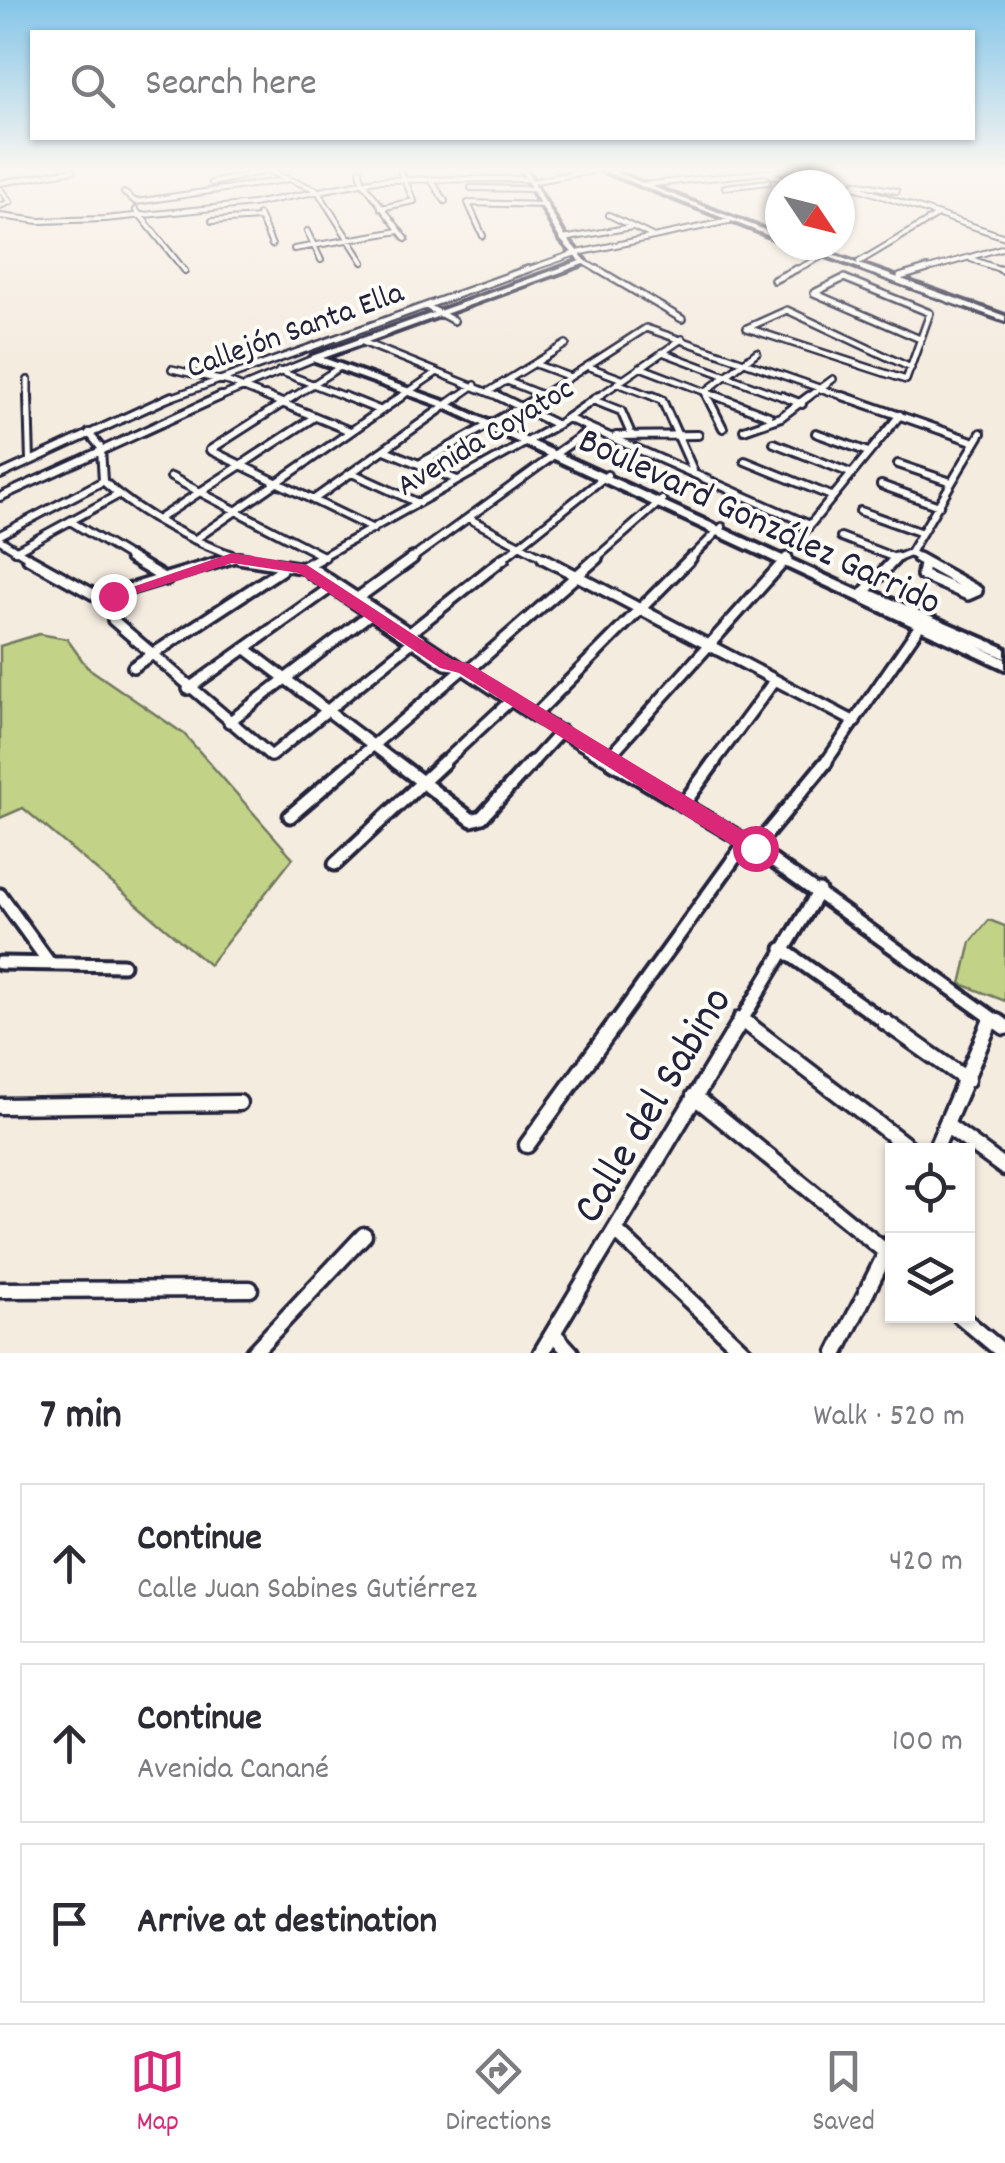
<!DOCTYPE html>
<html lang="en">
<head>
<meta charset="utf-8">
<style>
	:root { --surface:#fff; --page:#f2f2f3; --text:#2b2b33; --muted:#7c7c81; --line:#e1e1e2; --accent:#db2777 }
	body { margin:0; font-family:Dekko,sans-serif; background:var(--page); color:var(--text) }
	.controls { position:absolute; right:30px; bottom:30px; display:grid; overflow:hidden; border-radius:0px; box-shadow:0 2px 8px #0004 }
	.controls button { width:90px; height:90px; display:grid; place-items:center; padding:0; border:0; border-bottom:2px solid var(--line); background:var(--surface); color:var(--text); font:50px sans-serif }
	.compass { position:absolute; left:765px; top:170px; width:90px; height:90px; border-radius:50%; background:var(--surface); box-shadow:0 2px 8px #0004; rotate:125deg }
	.stop { position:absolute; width:30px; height:30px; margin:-22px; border:8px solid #db2777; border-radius:50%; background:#fff }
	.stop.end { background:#db2777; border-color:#fff; box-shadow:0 2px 10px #0008 }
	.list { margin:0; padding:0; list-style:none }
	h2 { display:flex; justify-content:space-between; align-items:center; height:130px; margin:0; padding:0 40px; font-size:42px }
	h2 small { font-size:32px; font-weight:400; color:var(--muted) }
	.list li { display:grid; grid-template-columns:65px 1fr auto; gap:30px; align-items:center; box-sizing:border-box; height:160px; margin:0 20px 20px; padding:0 20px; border:2px solid var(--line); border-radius:0px }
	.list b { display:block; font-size:38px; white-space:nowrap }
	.list p { margin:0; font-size:32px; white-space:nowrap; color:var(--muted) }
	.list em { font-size:32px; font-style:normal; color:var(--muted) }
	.icon { flex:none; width:55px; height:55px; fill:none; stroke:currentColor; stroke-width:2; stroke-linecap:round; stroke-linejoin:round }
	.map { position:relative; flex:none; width:1005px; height:1353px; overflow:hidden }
	.search { position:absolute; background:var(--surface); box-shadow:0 2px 8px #0004; left:30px; right:30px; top:30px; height:110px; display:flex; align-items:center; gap:25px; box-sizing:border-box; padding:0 35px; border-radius:0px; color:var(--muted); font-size:38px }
	.sheet { height:670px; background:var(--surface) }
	nav { display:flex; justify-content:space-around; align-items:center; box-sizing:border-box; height:140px; border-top:2px solid var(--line); background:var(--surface); font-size:28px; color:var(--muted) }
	nav a { display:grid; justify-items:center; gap:5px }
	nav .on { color:var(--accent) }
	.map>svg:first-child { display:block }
	.green { fill:#c2d286; stroke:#727a60; stroke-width:2.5 }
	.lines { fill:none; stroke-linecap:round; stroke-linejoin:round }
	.street-far5-casing { stroke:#22223b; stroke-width:8 }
	.street-far4-casing { stroke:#22223b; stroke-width:10 }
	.street-far3-casing { stroke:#22223b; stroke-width:12 }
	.street-far2-casing { stroke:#22223b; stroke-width:16 }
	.street-far1-casing { stroke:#22223b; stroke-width:19 }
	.street-casing { stroke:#22223b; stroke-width:21 }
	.secondary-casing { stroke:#22223b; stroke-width:8 }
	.street-far5 { stroke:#fdfcf7; stroke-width:4 }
	.street-far4 { stroke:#fdfcf7; stroke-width:5 }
	.street-far3 { stroke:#fdfcf7; stroke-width:6 }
	.street-far2 { stroke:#fdfcf7; stroke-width:9 }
	.street-far1 { stroke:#fdfcf7; stroke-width:11 }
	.street { stroke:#fdfcf7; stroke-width:14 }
	.secondary { fill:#fdfcf7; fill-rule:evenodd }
	.route { fill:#db2777 }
	.labels { text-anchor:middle; stroke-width:8; stroke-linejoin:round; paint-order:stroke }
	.far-street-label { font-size:32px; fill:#22223b; stroke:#fdfcf7 }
	.street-label { font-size:38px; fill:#22223b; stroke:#fdfcf7 }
	.near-street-label { font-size:45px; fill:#22223b; stroke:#fdfcf7 }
</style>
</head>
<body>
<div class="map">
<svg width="1005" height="1353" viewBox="0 0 1005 1353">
	<rect width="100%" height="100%" fill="#f5ece0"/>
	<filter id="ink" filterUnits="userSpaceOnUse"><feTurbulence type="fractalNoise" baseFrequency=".01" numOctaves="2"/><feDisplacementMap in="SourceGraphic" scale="20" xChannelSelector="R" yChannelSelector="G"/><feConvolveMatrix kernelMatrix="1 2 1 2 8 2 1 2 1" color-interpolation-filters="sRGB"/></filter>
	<g filter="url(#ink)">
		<!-- green -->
		<path class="green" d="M39,634L67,639L87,667L184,734L293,858L209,965L23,808L0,818V646Z
			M989,920L1005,926V1001L961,984L971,942Z"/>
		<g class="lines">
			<!-- street-far5 casing -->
			<g class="street-far5-casing">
				<path id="street-far5" d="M265,170L317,190L363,262
					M360,170L362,181L406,239
					M804,170L1005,237
					M770,174L800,185
					M431,180L445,201
					M531,182L596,170
					M0,183L73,170
					M212,183L266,171
					M855,183L897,191
					M643,185L785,170
					M725,187L768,182
					M471,188L535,189
					M0,189L10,202L0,206
					M124,193L136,202
					M136,202L285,180
					M381,208L414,201L400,170
					M136,210L185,271
					M259,215L272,245
					M609,215L652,236
					M0,216L39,221L105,219L253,204L376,180L529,179
					M212,221L260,218
					M307,231L321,260
					M483,236L468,203L545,205
					M563,239L632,227
					M294,249L399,231
					M971,259L1005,271
					M584,262L601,272
					M859,262L936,216
					M862,268L873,272
					M521,272L573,254L729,221
					M791,272L827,254
					M918,272L1005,247"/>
			</g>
			<!-- street-far4 casing -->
			<g class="street-far4-casing">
				<path id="street-far4" d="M597,269L682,319
					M866,269L964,305
					M1000,269L1005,271
					M900,277L927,269
					M774,280L796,269
					M814,293L920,339
					M426,306L454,321
					M747,328L906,380L930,313L844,278L814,293
					M747,328L787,310L911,368
					M360,341L504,399
					M662,352L788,399
					M535,364L570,377
					M587,366L622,379
					M640,367L724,399
					M172,369L229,382L271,399
					M279,371L351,399
					M28,380V399
					M507,381L542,395
					M617,383L659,399
					M488,392L566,344
					M167,399L528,269
					M215,399L315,358
					M290,399L340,367
					M398,399L436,373
					M455,399L475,385
					M536,399L646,328L851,399
					M595,399L682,339
					M708,399L705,392L757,352
					M806,399L833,379"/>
			</g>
			<!-- street-far3 casing -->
			<g class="street-far3-casing">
				<path id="street-far3" d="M28,396L30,461
					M265,396L350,431
					M294,396L210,450L373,529
					M344,396L379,410
					M498,396L557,425
					M653,396L662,400L693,470
					M707,396L723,428
					M717,396L769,416
					M782,396L802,404
					M843,396L975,442
					M593,400L621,411L632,436
					M567,418L810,525
					M744,430L781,417L809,396
					M89,433L101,448L103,481C141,516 197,544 246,560
					M816,433L868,452
					M616,436L698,435
					M774,443L850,473
					M385,450L457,480
					M548,459L591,429
					M745,461L831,496
					M419,464L540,396
					M898,464L951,482
					M352,473L418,503
					M0,475L172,396
					M171,477L325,557
					M881,485L939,506
					M0,497L221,396
					M313,500L459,396
					M860,511L922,533
					M160,518L313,418
					M468,518L548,560
					M70,521L134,560
					M0,535L103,481
					M800,537L900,415
					M841,537L895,558
					M197,538L402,396
					M0,540L32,560
					M15,551L118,495
					M910,553L923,560
					M225,560L232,558
					M316,560L557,425L599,396
					M410,560L549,459
					M501,560L607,475
					M594,560L662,500
					M689,560L722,527
					M785,560L788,557
					M893,560L910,553L981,433"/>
			</g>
			<!-- street-far2 casing -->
			<g class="street-far2-casing">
				<path id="street-far2" d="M28,558L100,598L232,558
					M130,558L167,580
					M238,558L302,568L320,558
					M543,558L855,722
					M918,558L977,591L968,595L922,575L924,564
					M307,565L534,716L616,765
					M309,572L446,664L455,665
					M864,592L896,558
					M359,597L413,558
					M113,620L271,756L412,642
					M411,632L504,558
					M246,649L399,765
					M133,667L281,570
					M468,671L597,558
					M188,689L330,588
					M534,716L691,558
					M229,722L370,614
					M608,758L787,558
					M350,765L464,668
					M441,765L511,700
					M530,765L561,731
					M712,765L775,680
					M824,765L923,621"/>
			</g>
			<!-- street-far1 casing -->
			<g class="street-far1-casing">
				<path id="street-far1" d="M396,762L472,820L482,817L532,762
					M612,762L746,842L1002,1025
					M685,802L714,762
					M290,816L353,762
					M755,848L826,762
					M335,864L444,762
					M0,895L50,964
					M782,949L889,1025
					M0,963L123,965
					M740,1018L749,1025
					M614,1025L746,842
					M739,1025L819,891
					M989,1025L992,1018"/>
			</g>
			<!-- street casing -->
			<g class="street-casing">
				<path id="street" d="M745,1022L912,1150
					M885,1022L967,1080
					M998,1022L1005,1027
					M694,1096L892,1257
					M0,1106L239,1103
					M946,1125L1005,1168
					M527,1145L616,1022
					M935,1150L990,1022
					M615,1230L745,1353
					M0,1290L250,1289
					M960,1316L1004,1353
					M553,1333L571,1353
					M253,1353L364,1235
					M541,1353L740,1022
					M836,1353L892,1241"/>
			</g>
			<!-- secondary casing -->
			<g class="secondary-casing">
				<path id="secondary" d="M521,170H526L566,238L586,261V263L323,358L449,403L859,591L864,588L868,589L1005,648V658L978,646L1005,659V669L443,407L312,360V356L580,261L560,239Z
					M601,170H609L780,236V240Z
					M796,245H805L1005,316V321Z"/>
			</g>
			<!-- street-far5 -->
			<use href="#street-far5" class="street-far5"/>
			<!-- street-far4 -->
			<use href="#street-far4" class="street-far4"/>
			<!-- street-far3 -->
			<use href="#street-far3" class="street-far3"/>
			<!-- street-far2 -->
			<use href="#street-far2" class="street-far2"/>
			<!-- street-far1 -->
			<use href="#street-far1" class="street-far1"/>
			<!-- street -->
			<use href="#street" class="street"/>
			<!-- secondary -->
			<use href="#secondary" class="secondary"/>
		</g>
	</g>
	<!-- sky -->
	<linearGradient id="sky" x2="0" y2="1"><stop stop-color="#84c5e8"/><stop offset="0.47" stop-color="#faf6f1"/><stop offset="1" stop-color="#faf6f1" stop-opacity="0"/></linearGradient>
	<rect width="1005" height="360" fill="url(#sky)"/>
	<!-- route -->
	<path class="route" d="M232,553L307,565L451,659L470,664L762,842V855H748L459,673L440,668L299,573L232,563L113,601L106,596Z"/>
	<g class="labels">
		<!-- far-street labels -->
		<g class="far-street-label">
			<text transform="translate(294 328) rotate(-20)" y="11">Callejón Santa Ella</text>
			<text transform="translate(484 435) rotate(-31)" y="11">Avenida Coyatoc</text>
		</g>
		<!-- street labels -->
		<g class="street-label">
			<text transform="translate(761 519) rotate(25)" y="13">Boulevard González Garrido</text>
		</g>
		<!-- near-street labels -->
		<g class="near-street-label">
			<text transform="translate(649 1103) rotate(-59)" y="16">Calle del Sabino</text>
		</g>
	</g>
</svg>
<div class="controls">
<button><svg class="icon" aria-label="locate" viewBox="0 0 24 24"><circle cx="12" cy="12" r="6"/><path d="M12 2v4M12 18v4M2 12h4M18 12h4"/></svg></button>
<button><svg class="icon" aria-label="layers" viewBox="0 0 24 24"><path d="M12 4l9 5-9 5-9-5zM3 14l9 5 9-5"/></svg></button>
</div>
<svg class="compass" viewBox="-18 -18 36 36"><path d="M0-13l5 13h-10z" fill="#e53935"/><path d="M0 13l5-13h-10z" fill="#7c7c81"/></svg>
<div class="stop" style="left:755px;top:848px"></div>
<div class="stop end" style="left:113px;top:596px"></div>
<div class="search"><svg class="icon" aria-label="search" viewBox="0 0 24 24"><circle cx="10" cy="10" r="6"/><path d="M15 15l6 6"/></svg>Search here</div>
</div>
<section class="sheet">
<h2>7 min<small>Walk · 520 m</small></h2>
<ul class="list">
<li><svg class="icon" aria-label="ahead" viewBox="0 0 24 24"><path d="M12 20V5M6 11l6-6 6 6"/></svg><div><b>Continue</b><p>Calle Juan Sabines Gutiérrez</p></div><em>420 m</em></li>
<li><svg class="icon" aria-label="ahead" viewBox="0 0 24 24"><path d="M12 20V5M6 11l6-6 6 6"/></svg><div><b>Continue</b><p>Avenida Canané</p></div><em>100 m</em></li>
<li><svg class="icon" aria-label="arrive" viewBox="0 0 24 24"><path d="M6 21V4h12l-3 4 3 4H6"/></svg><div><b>Arrive at destination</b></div></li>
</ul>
</section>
<nav>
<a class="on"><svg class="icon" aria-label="map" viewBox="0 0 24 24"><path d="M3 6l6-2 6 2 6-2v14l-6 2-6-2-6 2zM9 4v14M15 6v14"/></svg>Map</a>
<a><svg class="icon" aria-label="directions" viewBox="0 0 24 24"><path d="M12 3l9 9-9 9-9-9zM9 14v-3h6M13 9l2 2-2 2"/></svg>Directions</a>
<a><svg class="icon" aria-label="saved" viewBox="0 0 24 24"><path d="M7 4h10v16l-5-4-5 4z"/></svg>Saved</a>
</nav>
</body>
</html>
